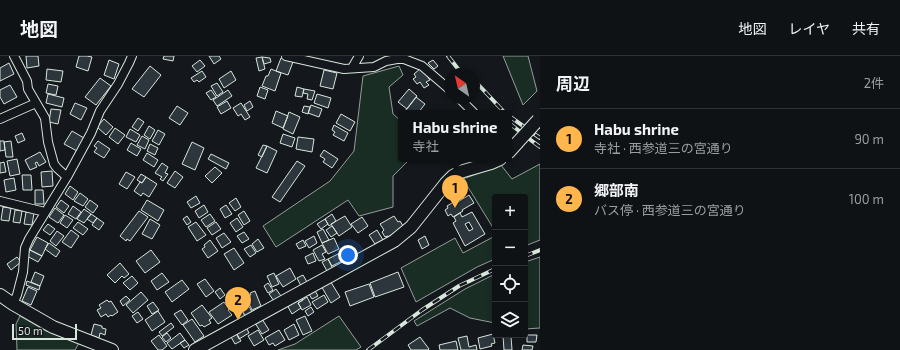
<!DOCTYPE html>
<html lang="ja">
<head>
<meta charset="utf-8">
<style>
	:root { --surface:#0f1215; --page:#1d2022; --text:#f1f3f6; --muted:#9b9ea0; --line:#2f3234; --accent:#ffb74d }
	body { margin:0; font-family:"Exo 2","Noto Sans JP",sans-serif; background:var(--page); color:var(--text) }
	.controls { position:absolute; right:12px; bottom:12px; display:grid; overflow:hidden; border-radius:4px; box-shadow:0 2px 6px #0003 }
	.controls button { width:36px; height:36px; display:grid; place-items:center; padding:0; border:0; border-bottom:1px solid var(--line); background:var(--surface); color:var(--text); font:20px sans-serif }
	.compass { position:absolute; left:444px; top:12px; width:36px; height:36px; border-radius:50%; background:var(--surface); box-shadow:0 2px 6px #0003; rotate:326deg }
	.scale { position:absolute; left:12px; bottom:10px; width:65px; box-sizing:border-box; padding-left:4px; border:2px solid #d8e6dc; border-top:0; font-size:11px; line-height:14px; white-space:nowrap; color:#d8e6dc; -webkit-text-stroke:3px #14181c; paint-order:stroke }
	.you { position:absolute; left:348px; top:199px; width:14px; height:14px; margin:-10px; border:3px solid #fff; border-radius:50%; background:#1a73e8; box-shadow:0 0 0 6px #1a73e833 }
	.badge { display:grid; place-items:center; width:26px; height:26px; border-radius:50%; background:var(--accent); color:#111; font-size:13px; font-weight:700 }
	.pin { position:absolute; translate:-50% -33px; filter:drop-shadow(0 1px 2px #0008) }
	.pin::after { content:''; position:absolute; top:21px; width:14px; height:12px; background:inherit; clip-path:polygon(0 0,100% 0,50% 100%) }
	.popup { position:absolute; left:398px; top:54px; width:114px; height:52px; box-sizing:border-box; display:grid; place-content:center; border-radius:4px; background:var(--surface); filter:drop-shadow(0 1px 3px #0005); font-size:13px; white-space:nowrap; color:var(--muted) }
	.popup b { font-size:15px; color:var(--text) }
	.popup::after { content:''; position:absolute; left:50%; top:100%; margin-left:-8px; border:8px solid transparent; border-top-color:var(--surface) }
	.list { margin:0; padding:0; list-style:none }
	h2 { display:flex; justify-content:space-between; align-items:center; height:52px; margin:0; padding:0 16px; font-size:17px }
	h2 small { font-size:13px; font-weight:400; color:var(--muted) }
	.list li { display:grid; grid-template-columns:26px 1fr auto; gap:12px; align-items:center; box-sizing:border-box; height:60px; padding:0 16px; border-top:1px solid var(--line) }
	.list b { display:block; font-size:15px; white-space:nowrap }
	.list p { margin:0; font-size:13px; white-space:nowrap; color:var(--muted) }
	.list em { font-size:13px; font-style:normal; color:var(--muted) }
	.icon { flex:none; width:22px; height:22px; fill:none; stroke:currentColor; stroke-width:2; stroke-linecap:round; stroke-linejoin:round }
	.map { position:relative; flex:none; width:540px; height:294px; overflow:hidden }
	header { display:flex; align-items:center; gap:24px; box-sizing:border-box; height:56px; padding:0 20px; background:var(--surface); border-bottom:1px solid var(--line) }
	header strong { font-size:19px }
	nav { display:flex; gap:22px; margin-inline-start:auto; font-size:14px }
	main { display:flex }
	aside { flex:1; background:var(--surface) }
	.map>svg:first-child { display:block }
	.green { fill:#1a2d24; stroke:#939e99 }
	.building { fill:#2c363c; stroke:#d8e6dc; fill-rule:evenodd }
	.lines { fill:none; stroke-linecap:round; stroke-linejoin:round }
	.minor-casing { stroke:#d8e6dc; stroke-width:10 }
	.primary-casing { stroke:#d8e6dc; stroke-width:14 }
	.minor { stroke:#14181c; stroke-width:8 }
	.primary { stroke:#14181c; stroke-width:12 }
	.rail-casing { stroke:#d8e6dc; stroke-width:4 }
	.rail { stroke:#14181c; stroke-width:2.5; stroke-dasharray:8; stroke-linecap:butt }
	.primary-bridge-casing { stroke:#d8e6dc; stroke-width:14; stroke-linecap:butt }
	.primary-bridge { stroke:#14181c; stroke-width:12 }
</style>
</head>
<body>
<header>
<strong>地図</strong>
<nav><a>地図</a><a>レイヤ</a><a>共有</a></nav>
</header>
<main>
<div class="map">
<svg width="540" height="294" viewBox="0 0 540 294">
	<rect width="100%" height="100%" fill="#14181c"/>
	<!-- green -->
	<path class="green" d="M503,0H528L537,35L523,49Z
		M399,10L403,19L389,31L393,58L401,65V103H410L393,120V151L359,160L348,144L276,191L263,170L330,125L354,95L363,20Z
		M540,108V184L525,190V141H495V175L463,123L501,109L512,123Z
		M495,180V203L477,211L416,246L401,212L455,182L463,197Z
		M540,201V272L525,273V206Z
		M495,218V267L470,262L450,252L417,270L414,265L465,233Z
		M20,260L46,275L79,287L75,294H17L16,268Z
		M339,260L361,291L356,294H278L295,288Z"/>
	<!-- building -->
	<path class="building" d="M26,0H38L39,10L27,12Z
		M79,0H87L92,1L88,15L76,11Z
		M164,0H174L173,5L163,3Z
		M209,0H219L221,3L214,8Z
		M262,1L270,2L271,6L264,8Z
		M262,1L265,13L259,15L256,2Z
		M281,2L293,6L288,19L276,15Z
		M109,4L119,8L114,23L104,19Z
		M200,4L205,10L197,16L192,10Z
		M433,4L438,10L434,13L428,7Z
		M9,7L14,18L0,25V12Z
		M150,10L161,19L144,41L132,33Z
		M421,12L430,24L426,26L429,29L424,32L420,26L417,28L413,23L416,21L414,18Z
		M47,13L63,15L61,26L46,24Z
		M271,13L281,17L275,35L262,30L266,20H268Z
		M324,14L337,17L333,33L320,30Z
		M202,15L206,21L199,26L197,24L194,26L191,22Z
		M231,15L236,24L224,32L219,23Z
		M100,22L111,30L96,49L85,41Z
		M217,27L223,36L217,40L211,30Z
		M48,28L58,30L56,39L46,37Z
		M10,29L17,41L4,48L0,41V34Z
		M260,31L268,34L265,43L257,40Z
		M297,31L304,33L302,41L295,40Z
		M304,33L315,35L312,44L307,43L308,38L303,37Z
		M409,33L417,40L407,53L398,46Z
		M211,34L216,41L211,44L206,37Z
		M228,34L232,40L217,50L213,44Z
		M48,38L64,42L62,51L46,47Z
		M317,38L331,42L328,52L314,47Z
		M416,41L425,48L418,57H407L405,55Z
		M227,45L231,52L221,58L217,51Z
		M250,45L253,51L247,55L244,49Z
		M75,47L87,52L81,64L70,58Z
		M241,47L250,61L245,64L241,58L238,60L233,52Z
		M311,49L322,53L319,61L308,57Z
		M177,50L188,57L180,69L169,62Z
		M304,50L310,51L308,58L302,56Z
		M51,53L61,54L58,68L49,66Z
		M276,55L288,60L283,72L272,67Z
		M289,56L300,61L293,78L283,73Z
		M341,58L355,66L350,75L336,67Z
		M138,62L144,66L138,75L132,71Z
		M104,63L113,71L106,79L97,71Z
		M334,69L348,77L344,85L333,79L335,76L332,74Z
		M149,70L155,74L150,83L144,79Z
		M115,72L125,79L118,88L109,81Z
		M130,73L140,79L136,86L126,81Z
		M158,74L165,78L159,89L152,85Z
		M72,75L84,82L77,95L64,88Z
		M22,77L25,84L18,87L15,80Z
		M283,78L295,82L292,91L280,87Z
		M142,80L149,84L145,93L137,89Z
		M298,81L314,83L312,96L296,93Z
		M0,85H4L5,94L0,95Z
		M11,85L13,101H6L4,86Z
		M98,85L110,93L104,102L94,96L97,92L94,90Z
		M192,86L204,92L195,114L182,108Z
		M131,87L141,93L137,100L127,94Z
		M150,88L158,92L155,99L147,95Z
		M263,89L267,90L262,101L258,99Z
		M267,90L277,95L267,117L256,112Z
		M324,94L338,103L332,112L323,106L325,103L320,100Z
		M40,96L46,106L39,110L37,106L35,107L37,111L30,114L25,104Z
		M147,97L158,104L154,111L143,104Z
		M211,98L229,107L226,113L208,103Z
		M17,103L20,118L10,120L7,105Z
		M297,105L305,110L280,146L272,141Z
		M4,106L6,116L0,117V107Z
		M162,107L168,111L165,117L168,118L163,125L160,123L162,121L155,117Z
		M215,111L222,117L212,127L205,120Z
		M52,115L53,130L42,131L41,116Z
		M175,115L183,121L175,132L167,127Z
		M126,116L135,121L127,133L119,128Z
		M141,118L146,121L142,127L137,124Z
		M22,119H31L32,134H23Z
		M146,121L157,128L149,141L143,137L141,140L134,135L140,126L142,127Z
		M14,122L16,134L6,136L4,124Z
		M70,130L78,136L73,144L65,138Z
		M35,134H43L44,148H35Z
		M80,137L88,143L83,150L74,145Z
		M469,139L474,147L462,154L463,155L453,161L451,158L448,160L445,154L448,152L447,150L457,144L458,146Z
		M196,140L200,147L191,152L187,146Z
		M236,142L241,151L235,155L229,147Z
		M61,144L69,150L64,157L56,151Z
		M90,144L98,150L93,157L85,151Z
		M147,144L164,154L158,165L141,154Z
		M204,149L208,156L199,162L195,155Z
		M226,149L232,158L225,162L220,153Z
		M73,150L81,156L76,163L68,158Z
		M3,151L11,152L9,165L1,164Z
		M55,152L64,159L58,167L49,161Z
		M84,153L91,158L84,167L77,163Z
		M15,154L22,155L20,167L13,166Z
		M139,155L148,161L130,185L127,183L126,185L120,180Z
		M244,155L250,165L244,169L238,159Z
		M26,156L34,157L32,169L24,168Z
		M472,156L485,178L465,190L453,167L456,165L454,161L460,157L462,161ZM469,166L473,173L469,175L465,168Z
		M91,158L97,162L93,167L87,163Z
		M210,158L215,165L206,171L201,164Z
		M332,158L336,165L329,170L325,163Z
		M65,159L73,164L67,172L60,167Z
		M187,160L191,166L187,169L183,163Z
		M345,160L352,171L339,180L331,168Z
		M394,160L398,166L400,165L403,170L401,171L402,172L388,181V180L385,181L382,176L384,174L380,168Z
		M362,161L368,170L358,177L351,168Z
		M97,162L104,167L99,174L92,169Z
		M237,162L243,171L236,176L230,167Z
		M150,163L160,169L152,183L142,178Z
		M325,163L328,168L321,173L317,168Z
		M78,166L88,173L83,179L73,172Z
		M196,166L206,179L197,185L188,171Z
		M216,166L221,173L212,179L207,172Z
		M48,168L55,173L50,179L43,174Z
		M332,170L337,177L331,181L326,174Z
		M323,173L329,184L322,187L317,176Z
		M71,174L79,180L71,192L62,186Z
		M377,174L383,184L375,188L369,179Z
		M57,175L64,180L56,190L50,185Z
		M244,176L249,183L242,187L237,180Z
		M224,177L231,186L222,192L216,182Z
		M314,180L317,187L309,192L305,185Z
		M425,180L429,189L422,193L418,184Z
		M37,181L48,187L42,200L30,194Z
		M334,182L339,193L328,198L322,187Z
		M258,183L264,192L257,196L252,188Z
		M210,184L218,195L208,202L202,193L205,191L204,189Z
		M303,184L306,190L299,193L296,188Z
		M49,187L60,195L56,201L45,193Z
		M251,189L256,197L250,201L244,193Z
		M322,189L326,196L322,198L325,203L319,205L313,194Z
		M234,192L244,207L234,214L224,198Z
		M30,194L42,200L38,206L27,200Z
		M151,194L160,206L145,217L136,205Z
		M313,197L316,205L308,208L305,201Z
		M340,197L344,204L332,210L328,203Z
		M17,201L21,206L11,214L7,208Z
		M328,203L333,213L327,215L322,206Z
		M120,207L129,218L124,222L122,220L115,227L107,219Z
		M290,212L296,223L283,231L276,220Z
		M35,216L44,220L40,230L31,226Z
		M398,216L404,231L375,241L370,227Z
		M162,217L169,226L157,234L151,225Z
		M274,217L279,228L272,231L267,220Z
		M303,219L307,226L301,230L297,222Z
		M132,220L138,227L130,234L123,227Z
		M205,223L214,235L206,241L197,228Z
		M329,223L340,241L331,247L320,228Z
		M182,224L189,233L172,246L165,236Z
		M27,225L40,230L39,234L26,229Z
		M268,227L273,234L268,237L264,230Z
		M369,228L374,241L350,250L345,236Z
		M28,231L37,235L31,249L22,245Z
		M313,231L318,240L312,243L307,235Z
		M220,232L225,239L220,243L215,236Z
		M276,233L281,240L274,245L269,238Z
		M255,235L261,250L252,254L248,245L249,244L248,240L251,239L250,237Z
		M141,236L148,244L133,257L126,249Z
		M233,236L239,246L233,249L227,240Z
		M324,239L328,246L317,253L312,246Z
		M126,240L130,244L123,250L120,245Z
		M301,241L303,244L298,247L301,252L292,258L287,249Z
		M307,241L311,249L302,254L298,247Z
		M107,244L109,246L111,245L118,256L112,260L111,259L108,261L106,258L101,261L97,254L101,252L99,249Z
		M153,246L159,254L152,258L147,250Z
		M224,246L229,253L228,254L232,259L218,268L209,256Z
		M247,247L252,256L245,260L241,251Z
		M202,249L212,262L209,264L211,267L204,271L202,269L200,270L191,257Z
		M311,251L314,256L308,260L305,255Z
		M241,253L245,260L240,262L236,255Z
		M181,254L188,264L182,269L174,258Z
		M158,255L165,266L152,275L145,264Z
		M138,256L143,263L137,267L132,260Z
		M305,260L312,275L303,279L296,264Z
		M192,263L204,280L195,286L183,269Z
		M262,263L269,274L262,278L255,267Z
		M171,267L174,271L162,280L159,276Z
		M94,268L102,270V272L106,273L105,279L100,277L99,282L91,279Z
		M294,268L299,279L289,284L284,274Z
		M246,271L249,277L239,283L236,277Z
		M258,274L264,284L254,290L248,280Z
		M279,274L285,284L275,290L273,287L269,289L265,282Z
		M167,277L171,282L166,286L162,281Z
		M180,277L185,284L172,293L167,287Z
		M237,278L241,285L235,288L231,281Z
		M493,278L495,287L491,288L492,290L480,293L478,282Z
		M159,279L167,290L162,294H158L151,285Z
		M527,279H537L536,286H527Z
		M467,280L469,291L476,289L477,294H461L458,282Z
		M503,280H511L512,294H504Z
		M420,281L429,293L428,294H411L408,289Z
		M185,284L189,289L184,292L180,287Z
		M456,285L458,294H440L439,289Z
		M523,289L533,290L532,294H522Z"/>
	<g class="lines">
		<!-- minor casing -->
		<g class="minor-casing">
			<path id="minor" d="M14,0L27,25L28,33L45,62L48,86L54,108L57,112L67,121
				M286,0L344,13L374,11L386,5L397,3H404L422,10L450,34
				M352,12L359,0
				M459,42L474,57
				M0,63L36,47
				M0,145L45,156
				M13,248L17,239L23,216L25,192L29,183L67,121L91,77L100,55L118,28L129,7L132,0"/>
		</g>
		<!-- primary casing -->
		<g class="primary-casing">
			<path id="primary" d="M509,96L517,87
				M0,239L13,248L53,271L112,294
				M195,294L394,185L411,171L446,127L453,120L460,116L491,107L500,103"/>
		</g>
		<!-- minor -->
		<use href="#minor" class="minor"/>
		<!-- primary -->
		<use href="#primary" class="primary"/>
		<!-- rail casing -->
		<g class="rail-casing">
			<path id="rail" d="M448,0L462,18
				M474,24L505,57
				M509,60L540,82
				M509,67L532,85L540,91
				M525,200L540,194
				M368,294L422,254L459,230L495,213"/>
		</g>
		<!-- rail -->
		<use href="#rail" class="rail"/>
		<!-- primary-bridge casing -->
		<g class="primary-bridge-casing">
			<path id="primary-bridge" d="M517,87L538,64"/>
		</g>
		<!-- primary-bridge -->
		<use href="#primary-bridge" class="primary-bridge"/>
	</g>
</svg>
<div class="controls">
<button>+</button>
<button>−</button>
<button><svg class="icon" aria-label="locate" viewBox="0 0 24 24"><circle cx="12" cy="12" r="6"/><path d="M12 2v4M12 18v4M2 12h4M18 12h4"/></svg></button>
<button><svg class="icon" aria-label="layers" viewBox="0 0 24 24"><path d="M12 4l9 5-9 5-9-5zM3 14l9 5 9-5"/></svg></button>
</div>
<svg class="compass" viewBox="-18 -18 36 36"><path d="M0-13l5 13h-10z" fill="#e53935"/><path d="M0 13l5-13h-10z" fill="#9b9ea0"/></svg>
<div class="scale">50 m</div>
<div class="you"></div>
<div class="pin badge" style="left:455px;top:152px">1</div>
<div class="popup"><b>Habu shrine</b>寺社</div>
<div class="pin badge" style="left:238px;top:264px">2</div>
</div>
<aside>
<h2>周辺<small>2件</small></h2>
<ul class="list">
<li><span class="badge">1</span><div><b>Habu shrine</b><p>寺社 · 西参道三の宮通り</p></div><em>90 m</em></li>
<li><span class="badge">2</span><div><b>郷部南</b><p>バス停 · 西参道三の宮通り</p></div><em>100 m</em></li>
</ul>
</aside>
</main>
</body>
</html>
